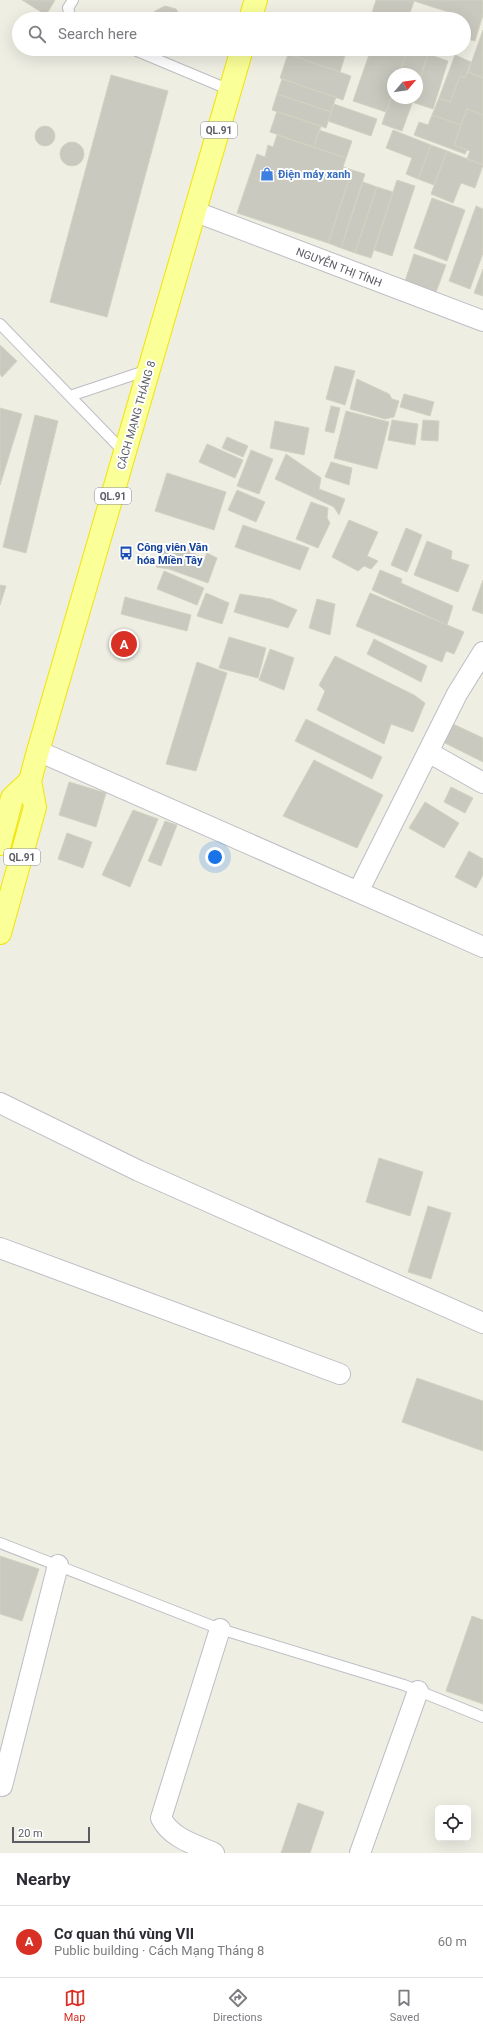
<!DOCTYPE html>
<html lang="en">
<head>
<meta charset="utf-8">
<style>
	:root { --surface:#fff; --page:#f2f2f3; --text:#2b2b33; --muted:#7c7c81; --line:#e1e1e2; --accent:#d93025 }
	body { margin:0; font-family:Roboto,sans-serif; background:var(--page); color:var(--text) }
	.controls { position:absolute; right:12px; bottom:12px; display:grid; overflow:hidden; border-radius:6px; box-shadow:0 4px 16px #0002 }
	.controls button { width:36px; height:36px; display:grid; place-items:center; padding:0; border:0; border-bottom:1px solid var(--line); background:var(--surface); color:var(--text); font:20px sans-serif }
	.compass { position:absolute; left:387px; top:68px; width:36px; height:36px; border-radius:50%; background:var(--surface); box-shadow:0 4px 16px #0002; rotate:61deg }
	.scale { position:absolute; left:12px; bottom:10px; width:78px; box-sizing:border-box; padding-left:4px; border:2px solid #5b5c64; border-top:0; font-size:11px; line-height:14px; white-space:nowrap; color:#5b5c64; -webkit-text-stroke:3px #fff; paint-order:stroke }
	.you { position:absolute; left:215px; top:857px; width:14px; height:14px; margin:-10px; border:3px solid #fff; border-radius:50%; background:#1a73e8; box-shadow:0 0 0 6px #1a73e833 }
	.badge { display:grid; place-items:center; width:26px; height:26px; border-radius:50%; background:var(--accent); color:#fff; font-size:13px; font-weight:700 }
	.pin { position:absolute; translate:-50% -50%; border:2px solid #fff; box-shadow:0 1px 4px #0006 }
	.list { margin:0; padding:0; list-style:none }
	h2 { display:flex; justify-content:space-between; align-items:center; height:52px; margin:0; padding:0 16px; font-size:17px }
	h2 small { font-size:13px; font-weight:400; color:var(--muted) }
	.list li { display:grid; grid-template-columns:26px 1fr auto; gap:12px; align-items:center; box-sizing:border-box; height:72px; padding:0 16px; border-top:1px solid var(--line) }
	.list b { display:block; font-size:15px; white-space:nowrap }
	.list p { margin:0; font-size:13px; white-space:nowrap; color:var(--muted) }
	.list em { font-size:13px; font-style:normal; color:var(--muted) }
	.icon { flex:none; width:22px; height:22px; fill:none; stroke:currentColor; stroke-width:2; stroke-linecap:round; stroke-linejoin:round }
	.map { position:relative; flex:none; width:483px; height:1853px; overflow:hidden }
	.search { position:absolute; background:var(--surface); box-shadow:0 4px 16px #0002; left:12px; right:12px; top:12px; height:44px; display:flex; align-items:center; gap:10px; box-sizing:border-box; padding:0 14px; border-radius:22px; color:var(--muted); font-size:15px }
	.sheet { height:124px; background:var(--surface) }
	nav { display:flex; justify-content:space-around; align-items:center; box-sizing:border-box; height:56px; border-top:1px solid var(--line); background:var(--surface); font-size:11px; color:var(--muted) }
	nav a { display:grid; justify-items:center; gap:2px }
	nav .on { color:var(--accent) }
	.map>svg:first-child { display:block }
	.building { fill:#c9c9bf; stroke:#d3d2c1 }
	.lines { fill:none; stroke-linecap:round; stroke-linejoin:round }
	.service-casing { stroke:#bdbec5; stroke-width:12 }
	.minor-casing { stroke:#bdbec5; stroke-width:22 }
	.trunk-casing { stroke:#f1e600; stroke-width:24 }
	.service { stroke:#fff; stroke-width:10 }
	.minor { stroke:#fff; stroke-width:20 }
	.trunk { stroke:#faff98; stroke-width:22 }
	.labels { text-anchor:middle; stroke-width:4; stroke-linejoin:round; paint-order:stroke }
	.shield { fill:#fff; stroke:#8c8d92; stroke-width:1 }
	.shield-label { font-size:10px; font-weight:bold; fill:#5b5c64 }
	.shop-label { font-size:11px; font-weight:bold; fill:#366cbe; stroke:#fff; text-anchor:start }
	.street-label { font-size:11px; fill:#5b5c64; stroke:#fff }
	.transit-label { font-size:11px; font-weight:bold; fill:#164399; stroke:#fff; text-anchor:start }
</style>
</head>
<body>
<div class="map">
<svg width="483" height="1853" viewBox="0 0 483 1853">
	<rect width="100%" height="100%" fill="#eeeee3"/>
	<!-- building -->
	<path class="building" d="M22,0H55L46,15Z
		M376,0H483V15L475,41L464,38V19H454L455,14L414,1L408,19H370Z
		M165,6L176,9L183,19H150L155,11Z
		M483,30V78L468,72Z
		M295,49H347L340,72L293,56Z
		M371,49H408L399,74H393V92L386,112L353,101Z
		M408,49L428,54L417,88V74H399Z
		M288,54L351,76L343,100L280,78Z
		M428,54L448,61L433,109L412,102L414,98H417V88Z
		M455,55L471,62L465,78L460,76L450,102L439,98Z
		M468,72L483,78V115L467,109L461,125L432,115L439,98L450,102L460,76L465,78Z
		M111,75L168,91L107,317L50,302Z
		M282,79L336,97L331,112L277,94Z
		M393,92V98H414L402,131L382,124Z
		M277,94L331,112L326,128L272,110Z
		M334,104L377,119L371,136L328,121Z
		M467,109L483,115V165L467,159L470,151L454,145Z
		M277,111L321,126L314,147L270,132Z
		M432,115L461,125L454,145L467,150L465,154L414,135L419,122L428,125Z
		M35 136a10 10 0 1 1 20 0a10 10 0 1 1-20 0Z
		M319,130L352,141L346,158L314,147Z
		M393,130L431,145L418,179L406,174L412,158L386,148Z
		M277,135L346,158L343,167L352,170L328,243L237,213L257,154L265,157L268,145L273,147Z
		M60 154a12 12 0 1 1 24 0a12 12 0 1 1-24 0Z
		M431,145L447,151L434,185L418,179Z
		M447,151L483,165L475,188L461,183L453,203L431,194Z
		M352,170L365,174L341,248L328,243Z
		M397,180L415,186L392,256L374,250Z
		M363,182L377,187L355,253L341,248Z
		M377,187L393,192L371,258L355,253Z
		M432,198L465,210L447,261L414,248Z
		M476,206L483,209V253L470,289L449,281Z
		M414,254L446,265L435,295L404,284Z
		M483,269V296L474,293Z
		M0,345L17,361L2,377L0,374Z
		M335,366L355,371L345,405L326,399Z
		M357,379L389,394L392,399L399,401L394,417L385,419L350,409Z
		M404,394L434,402L430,416L400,407Z
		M331,406L340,408L334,433L325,431Z
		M0,408L22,414L0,485Z
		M346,411L389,422L377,469L334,458Z
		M35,415L58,421L26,553L3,547Z
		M392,420L418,424L415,445L388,440Z
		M423,420L439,421L438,441L421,440Z
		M275,421L309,428L304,455L270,448Z
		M227,437L248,446L243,457L222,448Z
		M207,444L243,460L235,478L199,462Z
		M251,450L273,459L259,494L237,486Z
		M286,454L321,478L319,489L345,499L339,515L334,507L275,479Z
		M331,462L352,468L349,485L325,477Z
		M167,473L226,492L214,530L155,511Z
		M237,490L265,502L256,522L228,510Z
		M311,502L328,508L327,518L330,523L318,548L296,539Z
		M349,520L378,532L367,556L378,561L371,569L364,566L358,571L332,557Z
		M243,525L309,548L300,570L235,547Z
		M406,528L422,535L407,572L391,565Z
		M427,541L452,551L451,559L469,565L458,592L414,575Z
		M171,543L187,548L204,560L207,553L217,558L208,583L169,569L156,567L164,545Z
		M380,570L402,579L401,583L453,606L447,625L372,590Z
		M164,571L204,588L197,605L157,589Z
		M483,580V614L472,610Z
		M0,585L6,586L0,605Z
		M206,593L229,603L222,624L197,616Z
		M370,593L464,632L454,654L446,651L442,662L356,626Z
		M240,594L271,599L297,610L288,628L234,612Z
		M125,597L191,615L187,631L121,614Z
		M317,599L335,604L330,635L309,628Z
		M229,637L266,648L258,678L219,668Z
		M374,639L427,666L421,682L367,654Z
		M270,649L294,658L284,690L259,680Z
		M335,656L414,695L425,703L413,732L391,724L384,744L317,710L325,691L319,685Z
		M197,662L227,673L196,771L166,764Z
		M306,719L382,757L372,779L295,741Z
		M453,724L483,738V762L443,742Z
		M314,760L383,795L357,848L283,816Z
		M69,782L106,793L96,827L59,815Z
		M451,787L473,798L465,813L444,802Z
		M425,802L459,823L444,848L409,828Z
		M133,810L158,819L130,887L102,875Z
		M165,821L177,825L161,866L148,861Z
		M67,833L92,842L83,868L58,859Z
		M469,851L483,859V875L476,888L455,877Z
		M379,1158L423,1172L410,1216L366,1202Z
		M428,1206L451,1213L431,1279L408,1272Z
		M417,1378L483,1401V1451L402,1422Z
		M0,1556L39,1569L22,1621L0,1614Z
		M472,1616L483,1620V1704L446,1691Z
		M298,1803L324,1812L310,1853H281Z"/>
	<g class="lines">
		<!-- service casing -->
		<g class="service-casing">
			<path id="service" d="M71,19L68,8L73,0
				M132,49L230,90
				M0,324L125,453
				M70,396L148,370
				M0,1543L220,1629L404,1685L483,1717"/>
		</g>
		<!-- minor casing -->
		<g class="minor-casing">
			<path id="minor" d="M196,212L483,321
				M38,751L483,947
				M428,752L483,783
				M358,892L457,694L483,652
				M0,1103L139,1171L483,1323
				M0,1248L340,1374
				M2,1786L58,1565
				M214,1853C194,1844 171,1838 161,1818L220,1629
				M360,1853L418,1691"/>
		</g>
		<!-- trunk casing -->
		<g class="trunk-casing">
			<path id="trunk" d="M250,19L256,0
				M0,844L12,798L30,781
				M0,933L35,807L30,781L38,751L242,49"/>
		</g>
		<!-- service -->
		<use href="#service" class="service"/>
		<!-- minor -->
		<use href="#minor" class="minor"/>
		<!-- trunk -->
		<use href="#trunk" class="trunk"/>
	</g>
	<!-- icons -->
	<defs>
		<g id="shop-bare" transform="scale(1.08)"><path d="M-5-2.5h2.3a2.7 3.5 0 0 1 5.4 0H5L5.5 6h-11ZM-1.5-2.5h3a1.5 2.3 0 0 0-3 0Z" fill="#3f7fe0" stroke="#fff" stroke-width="2.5" paint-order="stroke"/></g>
		<g id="bus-bare" transform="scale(1.08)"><path d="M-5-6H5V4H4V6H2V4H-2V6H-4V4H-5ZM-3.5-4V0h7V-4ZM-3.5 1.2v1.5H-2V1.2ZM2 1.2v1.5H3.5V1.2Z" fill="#1a4fb4" stroke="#fff" stroke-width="2.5" paint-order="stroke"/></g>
	</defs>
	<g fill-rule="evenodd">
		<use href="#shop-bare" x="267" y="174"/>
		<use href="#bus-bare" x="126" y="553"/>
	</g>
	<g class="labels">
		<!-- shield labels -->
		<g class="shield">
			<rect x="201" y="122" width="36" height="16" rx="3"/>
			<rect x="95" y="488" width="36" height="16" rx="3"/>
			<rect x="4" y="849" width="36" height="16" rx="3"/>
		</g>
		<g class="shield-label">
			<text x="219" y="134">QL.91</text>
			<text x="113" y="500">QL.91</text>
			<text x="22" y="861">QL.91</text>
		</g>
		<!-- shop labels -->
		<g class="shop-label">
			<text x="278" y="178">Điện máy xanh</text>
		</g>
		<!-- street labels -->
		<g class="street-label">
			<text transform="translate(339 267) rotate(21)" y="4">NGUYỄN THỊ TÍNH</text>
			<text transform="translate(136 415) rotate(-74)" y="4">CÁCH MẠNG THÁNG 8</text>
		</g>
		<!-- transit labels -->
		<g class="transit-label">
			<text x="137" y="551">Công viên Văn<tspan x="137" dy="13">hóa Miền Tây</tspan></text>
		</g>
	</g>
</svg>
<div class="controls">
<button><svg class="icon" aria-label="locate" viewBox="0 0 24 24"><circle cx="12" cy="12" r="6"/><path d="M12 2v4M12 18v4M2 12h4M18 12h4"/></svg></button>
</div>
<svg class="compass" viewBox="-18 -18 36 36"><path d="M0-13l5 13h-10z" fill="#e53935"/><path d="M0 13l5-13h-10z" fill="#7c7c81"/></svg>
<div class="scale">20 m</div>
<div class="you"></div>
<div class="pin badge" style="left:124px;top:644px">A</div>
<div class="search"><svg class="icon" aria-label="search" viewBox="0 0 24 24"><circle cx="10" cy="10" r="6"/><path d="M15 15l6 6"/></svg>Search here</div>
</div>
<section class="sheet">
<h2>Nearby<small></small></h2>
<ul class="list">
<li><span class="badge">A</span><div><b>Cơ quan thú vùng VII</b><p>Public building · Cách Mạng Tháng 8</p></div><em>60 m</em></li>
</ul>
</section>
<nav>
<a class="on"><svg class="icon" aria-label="map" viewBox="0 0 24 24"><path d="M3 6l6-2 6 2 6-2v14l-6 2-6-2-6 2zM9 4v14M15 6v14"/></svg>Map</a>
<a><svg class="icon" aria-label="directions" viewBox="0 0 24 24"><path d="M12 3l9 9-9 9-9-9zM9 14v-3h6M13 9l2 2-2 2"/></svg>Directions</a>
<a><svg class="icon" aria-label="saved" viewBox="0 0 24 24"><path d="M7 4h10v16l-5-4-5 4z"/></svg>Saved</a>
</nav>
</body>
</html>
